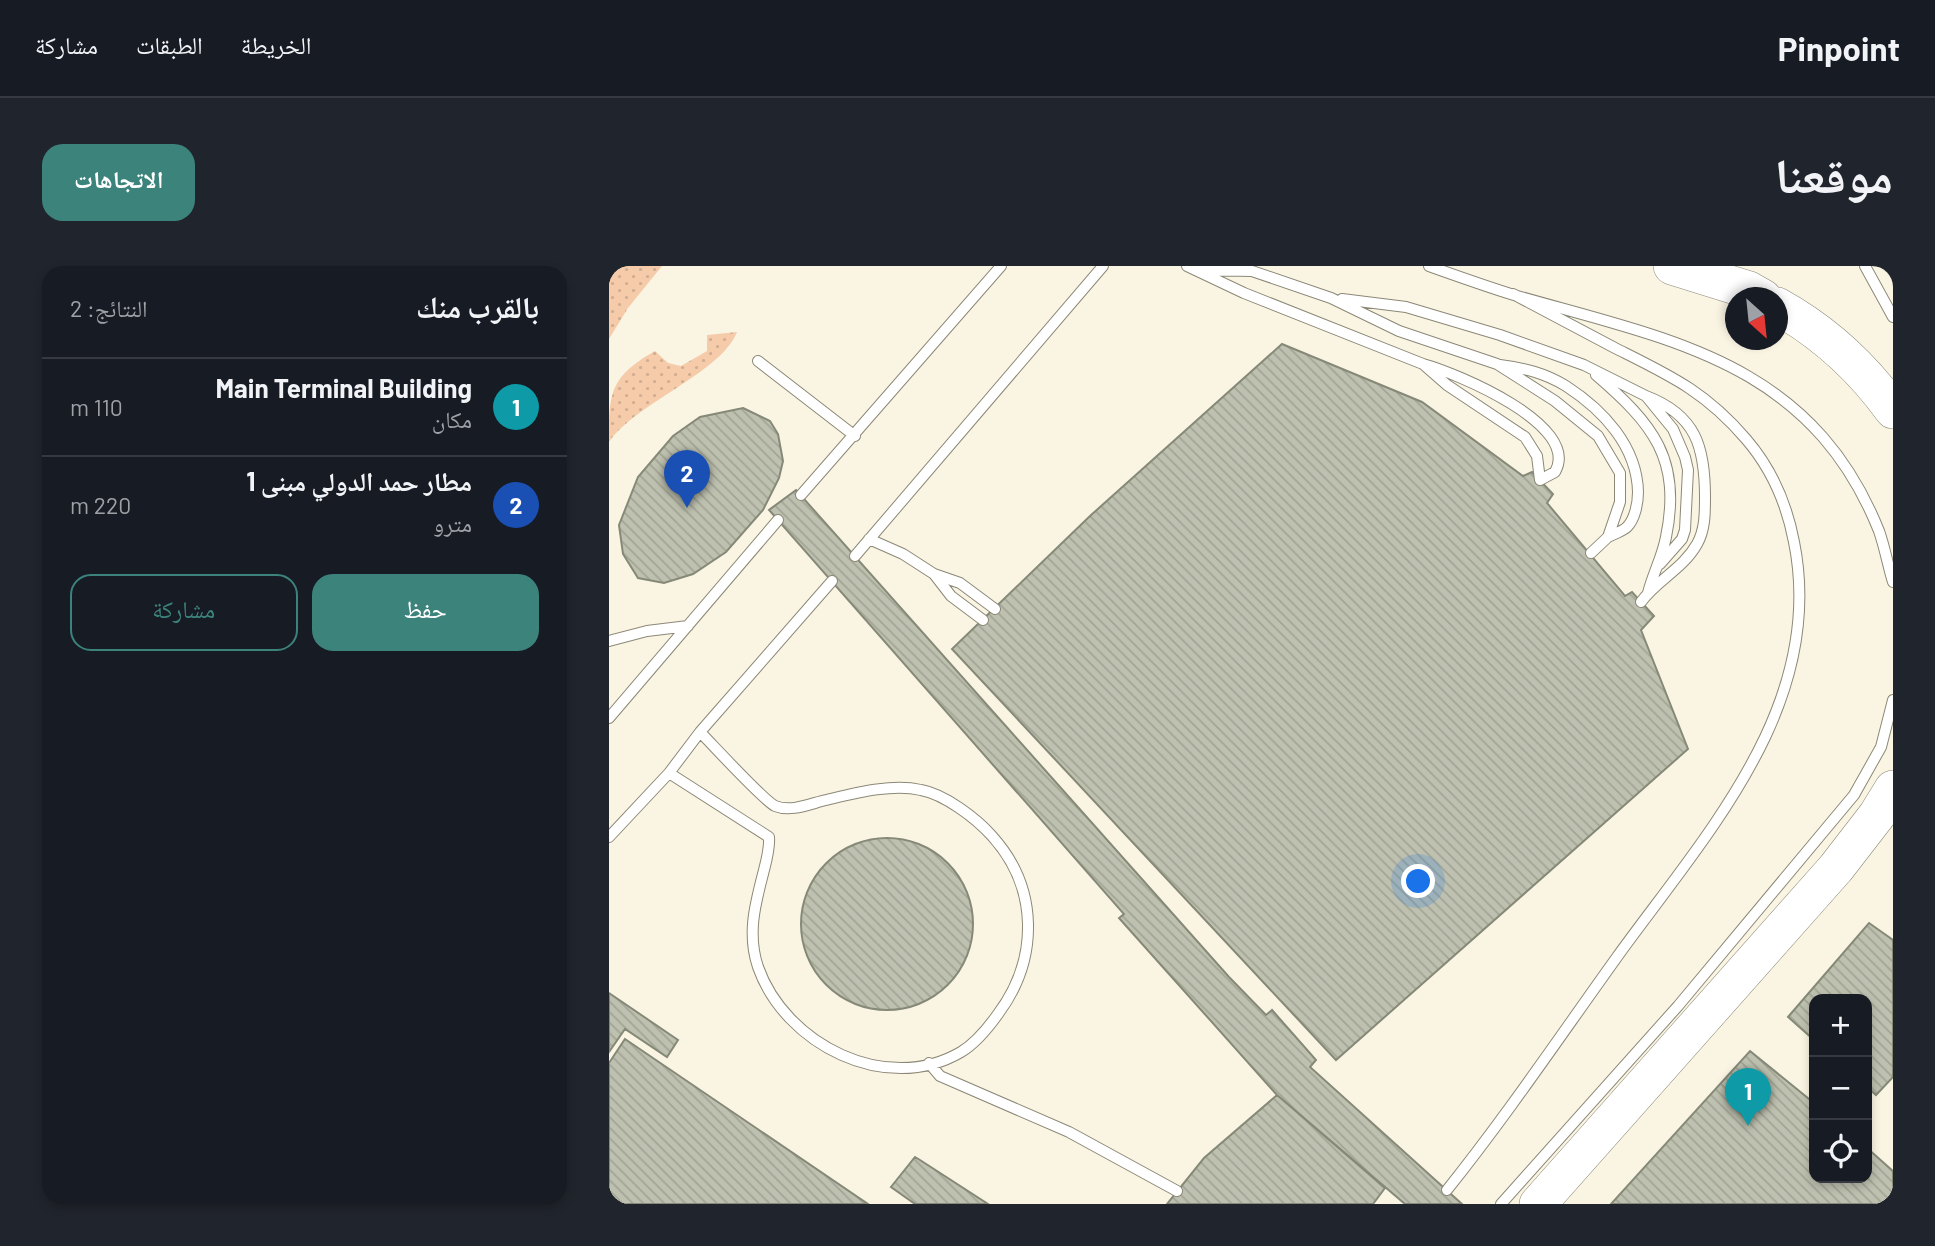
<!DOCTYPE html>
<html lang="ar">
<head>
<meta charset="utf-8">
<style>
	:root { --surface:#171b24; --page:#20242c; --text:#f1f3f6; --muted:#9ea1a6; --line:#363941; --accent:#3c837c }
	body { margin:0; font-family:Barlow,"Noto Naskh Arabic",sans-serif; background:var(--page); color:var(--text); direction:rtl }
	.controls { position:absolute; right:21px; bottom:21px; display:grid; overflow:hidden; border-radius:14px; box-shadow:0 4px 10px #0003 }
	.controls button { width:63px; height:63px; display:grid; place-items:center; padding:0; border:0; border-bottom:2px solid var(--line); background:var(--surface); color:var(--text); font:35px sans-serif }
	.compass { position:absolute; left:1116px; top:21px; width:63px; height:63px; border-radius:50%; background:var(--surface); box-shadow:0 4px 10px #0003; rotate:153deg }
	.you { position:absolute; left:810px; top:616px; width:24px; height:24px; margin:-18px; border:5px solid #fff; border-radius:50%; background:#1a73e8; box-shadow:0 0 0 10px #1a73e833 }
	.badge { display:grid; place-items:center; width:46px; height:46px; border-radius:50%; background:var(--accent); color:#fff; font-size:23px; font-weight:700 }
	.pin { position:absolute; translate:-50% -58px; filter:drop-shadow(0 2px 4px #0008) }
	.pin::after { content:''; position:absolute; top:37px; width:24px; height:21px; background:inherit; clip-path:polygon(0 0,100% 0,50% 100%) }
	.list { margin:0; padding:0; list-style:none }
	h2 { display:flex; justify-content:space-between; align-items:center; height:91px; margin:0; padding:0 28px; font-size:30px }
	h2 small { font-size:23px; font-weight:400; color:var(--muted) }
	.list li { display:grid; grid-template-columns:46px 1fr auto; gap:21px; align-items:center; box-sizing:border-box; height:98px; padding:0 28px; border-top:2px solid var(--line) }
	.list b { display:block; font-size:26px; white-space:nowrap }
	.list p { margin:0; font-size:23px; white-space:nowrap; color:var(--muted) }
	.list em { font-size:23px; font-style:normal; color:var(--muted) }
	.actions { display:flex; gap:14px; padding:21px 28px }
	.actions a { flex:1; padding:16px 0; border:2px solid var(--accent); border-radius:21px; text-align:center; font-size:24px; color:var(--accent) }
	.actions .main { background:var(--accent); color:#fff }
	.icon { flex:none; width:38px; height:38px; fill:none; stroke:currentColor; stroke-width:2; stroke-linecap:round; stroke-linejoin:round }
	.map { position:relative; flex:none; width:1284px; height:938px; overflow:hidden; direction:ltr; border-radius:21px }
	header { display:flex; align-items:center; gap:42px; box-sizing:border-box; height:98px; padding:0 35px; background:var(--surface); border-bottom:2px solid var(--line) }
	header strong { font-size:33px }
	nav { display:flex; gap:38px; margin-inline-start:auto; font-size:24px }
	.intro { display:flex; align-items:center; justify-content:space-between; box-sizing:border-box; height:168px; padding:0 42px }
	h1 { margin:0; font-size:49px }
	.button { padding:18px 32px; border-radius:21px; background:var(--accent); color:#fff; font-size:24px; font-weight:700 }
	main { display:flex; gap:42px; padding:0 42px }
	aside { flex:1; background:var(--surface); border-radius:21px; box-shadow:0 4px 10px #0003 }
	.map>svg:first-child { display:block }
	.grass { fill:url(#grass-dots) }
	.building { fill:url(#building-back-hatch); stroke:#868978; stroke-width:2 }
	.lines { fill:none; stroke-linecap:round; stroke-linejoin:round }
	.service-casing { stroke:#8c8877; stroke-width:12 }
	.trunk-casing { stroke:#8c8877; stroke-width:38 }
	.service { stroke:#fff; stroke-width:10 }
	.trunk { stroke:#fff; stroke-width:37 }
</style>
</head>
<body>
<header>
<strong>Pinpoint</strong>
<nav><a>الخريطة</a><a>الطبقات</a><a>مشاركة</a></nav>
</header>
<div class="intro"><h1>موقعنا</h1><a class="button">الاتجاهات</a></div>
<main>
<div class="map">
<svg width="1284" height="938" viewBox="0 0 1284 938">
	<defs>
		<pattern id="grass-dots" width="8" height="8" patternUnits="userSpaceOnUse" patternTransform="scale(1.75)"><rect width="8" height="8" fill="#f5cbaa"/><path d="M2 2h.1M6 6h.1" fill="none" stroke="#d1ad91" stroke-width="1.8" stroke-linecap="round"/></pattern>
		<pattern id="building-back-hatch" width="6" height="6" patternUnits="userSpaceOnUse" patternTransform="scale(1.75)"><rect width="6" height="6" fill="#bec1af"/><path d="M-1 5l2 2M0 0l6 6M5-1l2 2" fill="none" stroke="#a2a595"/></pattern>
	</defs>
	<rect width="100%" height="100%" fill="#faf5e3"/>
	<!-- grass -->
	<path class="grass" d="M0,0H53L19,42L0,73Z
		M128,66C112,107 28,136 0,176C0,128 0,111 46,85L59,97L72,100L98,85V69Z"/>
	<!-- building -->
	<path class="building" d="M673,78L813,136L914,210L923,206L944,228L938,237L1016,330L1023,326L1045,350L1032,364L1079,483L727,794L343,383L481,250Z
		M134,142L161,155L169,168L174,195L170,212L154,244L117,286L84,308L55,317L29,312L14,288L10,259L29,211L64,170L91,151Z
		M187,224L620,711L657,749L663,744L707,794L701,801L853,938H796L668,829L510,652L515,648L160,244Z
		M192 658a86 86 0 1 1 172 0a86 86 0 1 1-172 0Z
		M1260,657L1284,674V811L1267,829L1258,821V733H1205V774L1179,751Z
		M0,727L69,774L58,791L16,763L0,786Z
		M16,773L259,938H0V797Z
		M1141,785L1205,837V912H1258V882L1284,905V938H1002Z
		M668,829L776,922L764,938H558L595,892Z
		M306,891L311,894L379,938H306L282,921Z"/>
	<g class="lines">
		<!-- service casing -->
		<g class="service-casing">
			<path id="service" d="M578,0L635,27L814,98L838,119L916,171L928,190L931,214L946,206C973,159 847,107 814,98
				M820,0C848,10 876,20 905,29C1061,74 1202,95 1270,265C1276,282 1279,300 1284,316
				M1256,0L1284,51
				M593,4L643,5L722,32L790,65L888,98L946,135L989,170L1011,207V236L999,271L982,287
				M733,33L797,41L891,69L975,99L1037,130L1064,163L1076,191L1079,204L1076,264L1073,273L1051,298
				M149,95L246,170
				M891,99C915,102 936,107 957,120C994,144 1028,180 1029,226C1029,237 1026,253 1018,261C1014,265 1005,268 999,271
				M987,109C1044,158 1073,193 1057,271C1053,292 1044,307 1039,327
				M192,229L392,0
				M260,273L294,288L325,308L351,317L386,343
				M246,290L494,0
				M325,308L342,330L374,354
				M1032,336C1048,314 1074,303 1088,278C1096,264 1096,248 1096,231C1096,181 1087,149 1037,130
				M0,375L38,365L79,360
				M0,452L169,254
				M60,507L160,571C161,583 157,596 154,608C146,639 138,668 149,701C176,778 277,830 352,786C367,777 379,762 389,748C430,693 430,622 383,570C367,552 335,528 312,524C281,517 243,528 213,535C198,539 181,546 166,540C154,534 104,479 91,466
				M0,571L60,507L91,466L223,315
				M320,797L331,810L460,866L568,925
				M838,924C898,849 952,769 1008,691C1096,569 1218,439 1185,276C1178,239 1162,202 1137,173C1096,125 1060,109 1006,82C972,64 938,46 904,28
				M892,938L1069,740L1245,529L1272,481L1284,434"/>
		</g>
		<!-- trunk casing -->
		<g class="trunk-casing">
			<path id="trunk" d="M1063,0L1140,24L1154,32
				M1168,40C1215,66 1253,101 1284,144
				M929,938L1227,602L1268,549L1284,523"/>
		</g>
		<!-- service -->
		<use href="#service" class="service"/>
		<!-- trunk -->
		<use href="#trunk" class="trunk"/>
	</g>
</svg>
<div class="controls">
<button>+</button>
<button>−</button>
<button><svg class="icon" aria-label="locate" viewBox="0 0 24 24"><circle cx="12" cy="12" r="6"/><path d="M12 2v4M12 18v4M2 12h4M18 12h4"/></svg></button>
</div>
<svg class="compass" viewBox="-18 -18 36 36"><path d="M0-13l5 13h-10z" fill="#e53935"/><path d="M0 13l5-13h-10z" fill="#9ea1a6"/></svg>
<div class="you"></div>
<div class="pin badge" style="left:1139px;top:860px;background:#0f9aa8">1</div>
<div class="pin badge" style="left:78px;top:242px;background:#1a4fb4">2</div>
</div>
<aside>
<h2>بالقرب منك<small>النتائج: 2</small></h2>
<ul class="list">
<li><span class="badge" style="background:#0f9aa8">1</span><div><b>Main Terminal Building</b><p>مكان</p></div><em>110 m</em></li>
<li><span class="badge" style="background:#1a4fb4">2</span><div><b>مطار حمد الدولي مبنى 1</b><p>مترو</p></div><em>220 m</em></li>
</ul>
<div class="actions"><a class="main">حفظ</a><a>مشاركة</a></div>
</aside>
</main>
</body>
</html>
